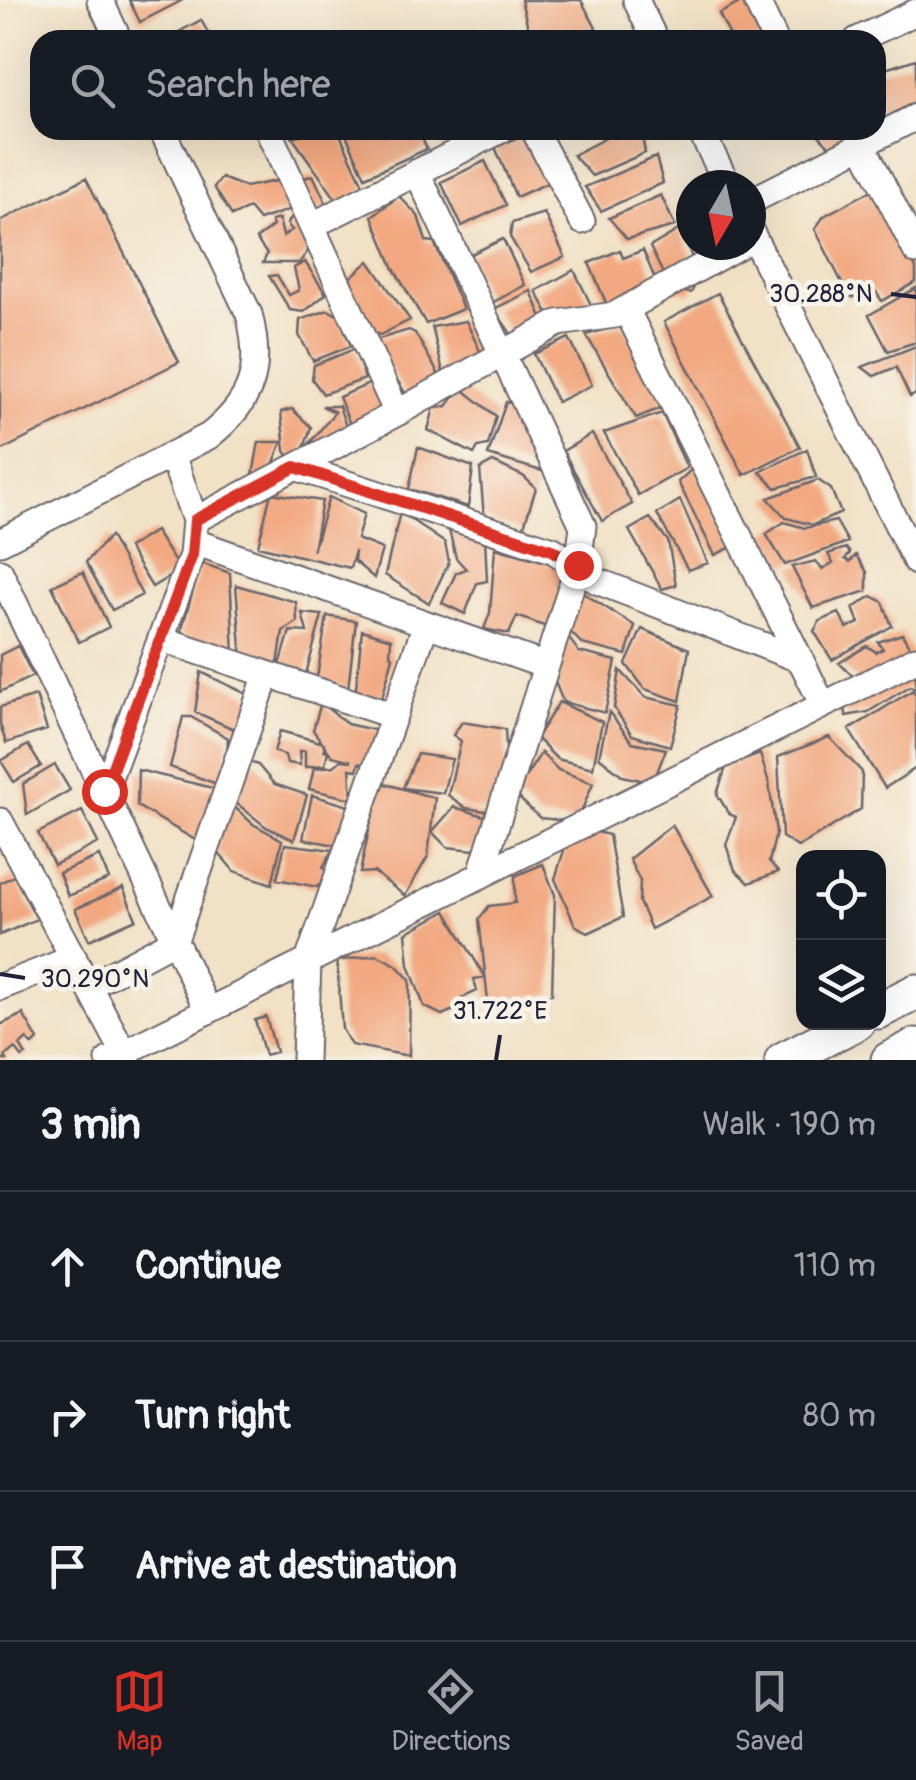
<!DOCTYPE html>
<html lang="en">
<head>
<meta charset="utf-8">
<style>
	:root { --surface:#171b24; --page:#20242c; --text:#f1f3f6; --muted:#9ea1a6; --line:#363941; --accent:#d93025 }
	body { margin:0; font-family:Pangolin,sans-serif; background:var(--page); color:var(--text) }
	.controls { position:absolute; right:30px; bottom:30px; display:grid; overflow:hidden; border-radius:20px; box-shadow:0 10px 40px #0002 }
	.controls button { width:90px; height:90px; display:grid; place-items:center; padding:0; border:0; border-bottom:2px solid var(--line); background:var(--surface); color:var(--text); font:50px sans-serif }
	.compass { position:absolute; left:676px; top:170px; width:90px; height:90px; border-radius:50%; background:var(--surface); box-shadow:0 10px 40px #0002; rotate:189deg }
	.stop { position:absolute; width:30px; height:30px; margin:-22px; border:8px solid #d93025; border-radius:50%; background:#fff }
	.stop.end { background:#d93025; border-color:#fff; box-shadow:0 2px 10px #0008 }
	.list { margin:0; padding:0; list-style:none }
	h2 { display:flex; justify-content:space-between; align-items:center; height:130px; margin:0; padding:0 40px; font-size:42px }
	h2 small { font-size:32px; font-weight:400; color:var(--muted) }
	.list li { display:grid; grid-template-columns:65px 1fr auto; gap:30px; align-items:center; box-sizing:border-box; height:150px; padding:0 40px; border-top:2px solid var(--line) }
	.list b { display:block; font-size:38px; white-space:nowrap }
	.list em { font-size:32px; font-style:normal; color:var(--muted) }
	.icon { flex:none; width:55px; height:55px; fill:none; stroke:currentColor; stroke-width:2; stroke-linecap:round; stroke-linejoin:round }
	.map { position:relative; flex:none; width:916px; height:1060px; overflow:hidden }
	.search { position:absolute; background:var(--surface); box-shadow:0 10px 40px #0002; left:30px; right:30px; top:30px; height:110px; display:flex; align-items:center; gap:25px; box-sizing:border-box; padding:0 35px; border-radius:30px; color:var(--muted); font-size:38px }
	.sheet { height:580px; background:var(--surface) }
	nav { display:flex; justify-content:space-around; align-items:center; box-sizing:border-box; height:140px; border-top:2px solid var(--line); background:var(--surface); font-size:28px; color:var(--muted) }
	nav a { display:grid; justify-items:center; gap:5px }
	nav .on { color:var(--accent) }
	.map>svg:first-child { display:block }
	.building { fill:#f2a981 }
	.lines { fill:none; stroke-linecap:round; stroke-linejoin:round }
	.street-casing { stroke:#6a656b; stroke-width:29 }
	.secondary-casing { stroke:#6a656b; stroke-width:39 }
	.street { stroke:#fff; stroke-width:25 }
	.secondary { stroke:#fff; stroke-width:35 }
	.route { stroke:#d93025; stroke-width:12 }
	.ticks { fill:none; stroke:#22223b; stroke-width:4 }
	.ticks-label { font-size:25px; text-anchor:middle; fill:#22223b; stroke:#f7f3e8; stroke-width:9; stroke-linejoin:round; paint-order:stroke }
</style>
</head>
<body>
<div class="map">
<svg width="916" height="1060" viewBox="0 0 916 1060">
	<rect width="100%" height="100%" fill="#f7f3e8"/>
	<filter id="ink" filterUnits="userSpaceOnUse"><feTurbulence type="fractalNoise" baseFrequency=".01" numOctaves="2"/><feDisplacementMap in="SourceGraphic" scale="20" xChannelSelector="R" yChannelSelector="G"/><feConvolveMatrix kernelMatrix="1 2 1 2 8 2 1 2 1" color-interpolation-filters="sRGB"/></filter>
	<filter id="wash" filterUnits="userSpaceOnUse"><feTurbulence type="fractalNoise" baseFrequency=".0048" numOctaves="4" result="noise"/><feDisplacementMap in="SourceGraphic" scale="40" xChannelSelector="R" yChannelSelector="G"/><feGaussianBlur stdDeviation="2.25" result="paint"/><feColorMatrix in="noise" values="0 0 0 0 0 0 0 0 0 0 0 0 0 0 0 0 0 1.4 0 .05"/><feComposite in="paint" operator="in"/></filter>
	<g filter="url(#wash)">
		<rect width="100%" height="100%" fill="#f1e1c5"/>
		<g id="blocks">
			<!-- building -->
			<path class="building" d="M129,0H183L140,22Z
				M521,0H581L596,28L552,40L529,31Z
				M745,0L775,40H732L719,14Z
				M201,20L212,40H164Z
				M916,59V101L876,123V72Z
				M317,130H338L365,189L341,206L292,137Z
				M344,130H418L427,149L365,177Z
				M621,130H641L645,153L592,176L573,155Z
				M814,130H864L831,148Z
				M529,133L550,182L516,197L495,147Z
				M656,157L663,183L601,211L585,187Z
				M485,161L506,205L462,226L441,182Z
				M313,175L328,207L317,210L302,179Z
				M86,178L179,362L0,451V221Z
				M222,178L245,187L287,179L295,208L259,220L249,208L232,216L214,187Z
				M876,188L893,215L916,269V282L882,301L876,292L865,297H849L815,229L824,216Z
				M661,195L675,226L627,239L609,218Z
				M399,196L418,216L426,241L434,242L463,309L426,324L394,269L372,216Z
				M544,213L565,257L531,272L510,237L512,223Z
				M303,217L314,243L299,263H263L267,254L256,239L273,226L271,221L279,219L283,236L292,230L287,224L291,218Z
				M680,229L700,276L691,293L671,290L650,247Z
				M503,239L525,285L488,305L469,255Z
				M620,250L623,258L643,250L657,284L607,305L589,263Z
				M369,261L410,320L380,335L374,333L344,283Z
				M305,262L326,294L304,312L290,310L269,276L277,275L289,295L299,290L294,268Z
				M574,270L596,315L549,322L547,311L536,291Z
				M916,288V342L888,351L869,315Z
				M531,291L544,322L516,341L494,309Z
				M718,293L800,447L744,475L664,322Z
				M328,310L339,316L351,346L313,361L299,335L300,320Z
				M466,321L484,360L444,376L432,327Z
				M623,324L666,406L636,418L586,335Z
				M409,330L415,333L444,384L409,399L372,341Z
				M569,338L592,385L557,402L534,354Z
				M916,346V394L910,397L896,367L874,376L862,367Z
				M355,349L365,379L323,394L312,379L314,365Z
				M371,383L394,428L358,445L339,397Z
				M461,388L496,416L488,445L478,447L474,454L428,430L434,408L447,406Z
				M506,402L521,405L545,472L488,455Z
				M322,406H339L353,447L328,456L308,445L335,412Z
				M292,409L311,427L301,457L292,461L285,451L281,412Z
				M662,413L687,468L638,495L604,433Z
				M592,434L632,504L602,521L563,451Z
				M259,442H282L269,475L251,485Z
				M418,447L473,467L468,507L409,489Z
				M807,449L816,477L776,488L760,472Z
				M493,462L523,476L536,488L522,532L484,518L480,469Z
				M695,466L736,545L715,555L678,482Z
				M818,480L831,489L841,513L813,525L786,518L768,498Z
				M271,493L322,501L313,551L329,497L364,514L357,539L382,549L374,578L354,561L355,551L350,568L258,546Z
				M680,500L708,563L688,570L657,514Z
				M400,512L445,543L449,562L429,603L385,575Z
				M650,518L668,541L676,585L662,589L629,530Z
				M836,521L848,542L785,565L766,534L784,522L805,528Z
				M449,530L485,538L487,581L477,583L465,614L442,603L456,573L466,569L456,558Z
				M155,531L180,570L152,587L128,548Z
				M110,536L142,595L112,610L86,562Z
				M495,548L571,569L552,629L517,616L509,634L484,629L490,613Z
				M846,548L850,553L845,559L850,562L856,555L867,572V591L813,608L792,567L816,561L822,569L833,563L828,554Z
				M201,563L230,573L234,654L180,635Z
				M83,572L109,627L79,642L52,586Z
				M236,585L296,602L297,622L283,631L277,671L242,660Z
				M583,593L635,626L626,655L582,644L568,629Z
				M872,596L883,602L892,626L832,660L814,631L820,621L839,613L847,628L859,623L853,608Z
				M302,613L322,615L306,674L280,665L290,631L307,632Z
				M327,616L356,621L348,689L317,677Z
				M642,629L689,649L680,701L645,689L626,664Z
				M362,630L391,639L390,655L393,657L381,701L355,697Z
				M565,633L579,652L616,661L605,713L563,702L555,682Z
				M902,634L916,658V688L910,686L868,712L846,716L845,700L859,695H873L839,663L867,646L876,652L883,649L878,642Z
				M18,646L33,676L0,692V655Z
				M620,670L645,697L681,705L670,746L632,735L614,708Z
				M201,672L255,698L243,733L195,712Z
				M913,690L916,695V768L885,788L849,730Z
				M36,696L47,730L6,743L0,724V707Z
				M559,702L602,722L593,768L557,759L536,738Z
				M321,703L347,724L383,732L373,766L359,763L357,770L350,769L352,799L309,789L314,768L334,766L341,760L352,761L332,756L313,730Z
				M609,712L632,742L666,749L653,783L623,776L599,757Z
				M183,717H191L228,738L225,787L170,767Z
				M462,722L505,729L507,769L492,812L466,808L448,795L461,741L453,735Z
				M280,731L324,743V750L328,751L325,765L305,767V751H299L300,765L287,763L285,755L274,752Z
				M829,737L862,772L861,809L798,847L782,837L778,757Z
				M28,745L41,766L14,782L1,761Z
				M541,753L558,770L593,783L577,822L540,818L519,798L524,779Z
				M417,754L452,759L443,793L403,788Z
				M760,754L769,783L776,833L769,862L778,872L749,883L735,870L726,845L736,817L729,814L717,794L726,767Z
				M244,760L258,765L274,784L307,795L294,840L266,827L235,802Z
				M55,765L70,790L27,815L23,784Z
				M138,770L221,790L197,841L137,806Z
				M379,782L435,798L428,856L405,896L374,872L360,873Z
				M312,795L352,807L336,845L303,839Z
				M230,803L253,824L282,840L272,884L234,871L216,850Z
				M454,807L491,818L482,851L447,847L432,832Z
				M82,811L98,843L54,865L38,833Z
				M672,825L713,896L651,929L639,902L640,881L629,859Z
				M592,831L609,835L623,917L588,933L575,925L555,879L565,847Z
				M285,844L333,850L323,867L331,873L317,887L277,879Z
				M99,856L109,879L68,896L59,873Z
				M543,864L555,895L552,994L488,1001L479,919L489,906L515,903V876Z
				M14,876L37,919L0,935V883Z
				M123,888L136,919L89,940L75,909Z
				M446,911L485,977L474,979L477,991L462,998L465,1005L442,1015L424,1006L409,965L406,933Z
				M377,955L396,965L410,980L409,1056L351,1045L342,1029L337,961Z
				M23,1014L38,1040L33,1045L27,1039L20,1045L26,1055L22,1057L15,1048L5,1056L7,1060H0V1025Z
				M266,1017L276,1052L265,1055L255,1020Z"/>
		</g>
	</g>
	<g filter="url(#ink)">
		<use href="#blocks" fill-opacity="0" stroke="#6a656b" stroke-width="2.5"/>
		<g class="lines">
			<!-- street casing -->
			<g class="street-casing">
				<path id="street" d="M100,0L119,40
					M636,0L655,40
					M756,0L775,40
					M857,40L916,12
					M268,130L397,413
					M534,130L582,221
					M700,130L728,185
					M862,144L916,251
					M417,172L583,526L578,565L480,876
					M751,201L916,117
					M313,225L501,130
					M751,232L916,562
					M626,309L823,705
					M295,467L553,550L597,581L801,660
					M195,520L397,413L558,323L615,315L740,245
					M0,542L209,436C253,401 263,369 249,314L162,130
					M195,542L546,666
					M0,572L208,1011
					M161,639L394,716
					M104,791L192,555L195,520L172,455
					M0,821L128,1060
					M89,986L175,940L267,674
					M0,987L74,958
					M109,1060L916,659
					M305,1060L308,961L426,624"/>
			</g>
			<!-- secondary casing -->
			<g class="secondary-casing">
				<path id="secondary" d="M878,1011L916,992
					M783,1060L857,1022
					M889,1060L916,1046"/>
			</g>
			<!-- street -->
			<use href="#street" class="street"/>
			<!-- secondary -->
			<use href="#secondary" class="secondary"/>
		</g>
	</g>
	<g class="lines" filter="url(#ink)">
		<!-- route -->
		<path class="route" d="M104,791L192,555L195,520L295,467L552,550L578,565"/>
	</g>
	<!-- ticks -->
	<path class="ticks" d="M891,294L916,297M0,974L25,978M496,1060L500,1035"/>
	<g class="ticks-label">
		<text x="821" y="302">30.288°N</text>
		<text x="95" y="987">30.290°N</text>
		<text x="500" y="1019">31.722°E</text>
	</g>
</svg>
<div class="controls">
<button><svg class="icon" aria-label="locate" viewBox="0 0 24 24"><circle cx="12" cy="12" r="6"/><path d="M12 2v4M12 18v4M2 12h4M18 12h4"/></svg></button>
<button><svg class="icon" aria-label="layers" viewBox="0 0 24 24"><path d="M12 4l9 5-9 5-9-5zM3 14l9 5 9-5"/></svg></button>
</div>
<svg class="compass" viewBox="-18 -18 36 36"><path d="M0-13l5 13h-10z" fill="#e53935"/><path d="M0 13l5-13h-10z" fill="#9ea1a6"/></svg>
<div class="stop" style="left:104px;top:791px"></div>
<div class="stop end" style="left:578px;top:565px"></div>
<div class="search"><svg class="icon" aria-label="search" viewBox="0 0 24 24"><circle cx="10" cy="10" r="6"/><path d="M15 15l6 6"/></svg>Search here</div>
</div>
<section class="sheet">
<h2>3 min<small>Walk · 190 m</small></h2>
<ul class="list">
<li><svg class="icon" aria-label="ahead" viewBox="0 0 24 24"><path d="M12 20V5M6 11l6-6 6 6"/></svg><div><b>Continue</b></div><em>110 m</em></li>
<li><svg class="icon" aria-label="right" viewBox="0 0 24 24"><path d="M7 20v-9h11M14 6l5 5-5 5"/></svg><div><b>Turn right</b></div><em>80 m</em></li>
<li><svg class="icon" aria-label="arrive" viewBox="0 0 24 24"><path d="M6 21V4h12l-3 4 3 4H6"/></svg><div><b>Arrive at destination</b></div></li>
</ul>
</section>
<nav>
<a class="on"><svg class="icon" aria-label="map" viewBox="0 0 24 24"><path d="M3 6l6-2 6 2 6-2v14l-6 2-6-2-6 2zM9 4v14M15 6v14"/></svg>Map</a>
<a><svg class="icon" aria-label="directions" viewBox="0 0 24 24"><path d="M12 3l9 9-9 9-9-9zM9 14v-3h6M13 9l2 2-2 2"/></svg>Directions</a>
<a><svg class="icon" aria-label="saved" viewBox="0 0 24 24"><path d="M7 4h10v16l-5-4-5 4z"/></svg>Saved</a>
</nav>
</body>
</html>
